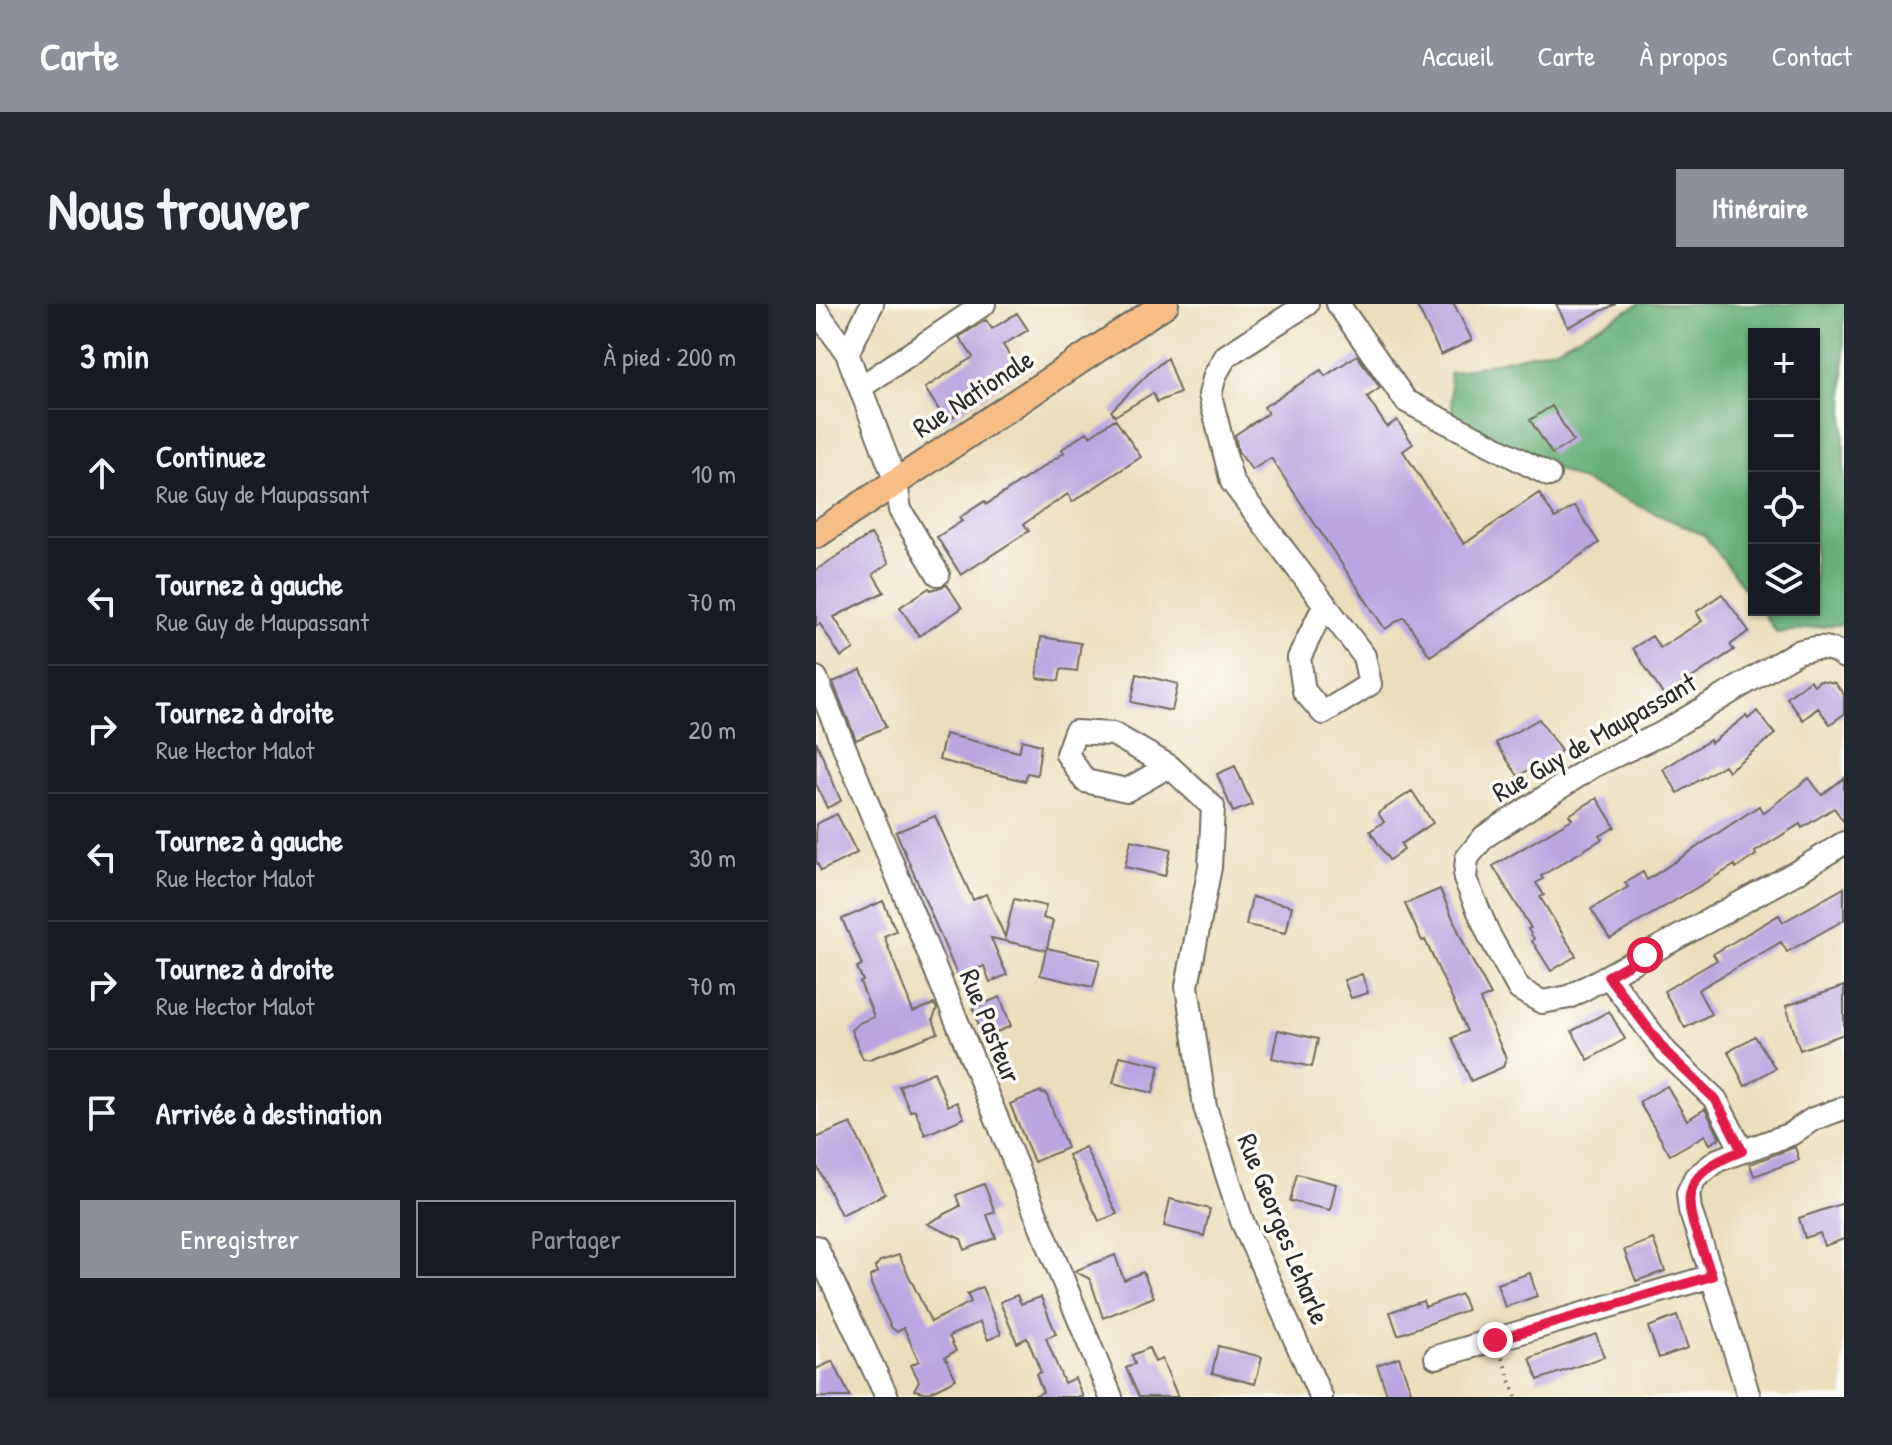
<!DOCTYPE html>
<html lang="fr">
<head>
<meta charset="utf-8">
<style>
	:root { --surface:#171b24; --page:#242831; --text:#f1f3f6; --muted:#9ea1a6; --line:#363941; --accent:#8c9099 }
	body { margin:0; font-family:"Patrick Hand",sans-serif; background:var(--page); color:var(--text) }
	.controls { position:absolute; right:24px; top:24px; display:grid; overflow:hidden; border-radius:0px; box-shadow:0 2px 6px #0004 }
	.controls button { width:72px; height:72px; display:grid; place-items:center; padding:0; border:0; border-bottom:2px solid var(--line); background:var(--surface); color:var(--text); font:40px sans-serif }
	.stop { position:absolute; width:24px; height:24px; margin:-18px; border:6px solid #e11d48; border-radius:50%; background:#fff }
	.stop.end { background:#e11d48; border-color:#fff; box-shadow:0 2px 8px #0008 }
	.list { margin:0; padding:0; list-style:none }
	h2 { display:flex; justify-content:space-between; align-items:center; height:104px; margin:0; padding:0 32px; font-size:34px }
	h2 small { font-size:26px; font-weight:400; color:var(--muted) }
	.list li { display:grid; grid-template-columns:52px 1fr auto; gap:24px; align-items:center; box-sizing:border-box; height:128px; padding:0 32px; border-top:2px solid var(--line) }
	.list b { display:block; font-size:30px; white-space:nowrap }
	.list p { margin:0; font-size:26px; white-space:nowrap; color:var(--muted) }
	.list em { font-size:26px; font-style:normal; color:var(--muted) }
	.actions { display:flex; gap:16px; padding:24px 32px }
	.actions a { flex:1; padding:18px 0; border:2px solid var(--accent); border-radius:0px; text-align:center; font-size:28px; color:var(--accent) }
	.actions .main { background:var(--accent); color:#fff }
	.icon { flex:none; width:44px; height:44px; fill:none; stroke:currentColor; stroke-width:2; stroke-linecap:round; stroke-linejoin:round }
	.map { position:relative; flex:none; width:1028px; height:1093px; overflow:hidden; border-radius:0px }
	header { display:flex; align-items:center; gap:48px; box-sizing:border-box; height:112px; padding:0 40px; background:var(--accent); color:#fff }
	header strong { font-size:38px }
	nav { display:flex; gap:44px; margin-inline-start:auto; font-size:28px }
	.intro { display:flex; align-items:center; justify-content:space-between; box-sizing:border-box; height:192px; padding:0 48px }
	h1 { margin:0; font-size:56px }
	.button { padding:20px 36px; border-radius:0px; background:var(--accent); color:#fff; font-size:28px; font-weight:700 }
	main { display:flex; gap:48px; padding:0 48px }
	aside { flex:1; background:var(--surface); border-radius:0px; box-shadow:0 2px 6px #0004 }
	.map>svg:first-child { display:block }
	.forest { fill:#67b077; stroke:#496e51; stroke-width:2 }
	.building { fill:#baa5e1 }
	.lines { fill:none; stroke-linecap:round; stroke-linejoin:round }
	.minor-casing { stroke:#6e6a5d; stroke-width:26 }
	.major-casing { stroke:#6e6a5d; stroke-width:30 }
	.path { stroke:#6e6a5d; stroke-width:4; stroke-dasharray:2 6; stroke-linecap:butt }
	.minor { stroke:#fff; stroke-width:22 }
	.major { stroke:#f6be87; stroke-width:26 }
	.route { stroke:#e11d48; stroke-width:10 }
	.labels { text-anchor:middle; stroke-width:7; stroke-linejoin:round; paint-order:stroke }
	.street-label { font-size:28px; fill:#2b2b2b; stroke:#fdfcf7 }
</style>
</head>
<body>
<header>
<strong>Carte</strong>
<nav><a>Accueil</a><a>Carte</a><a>À propos</a><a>Contact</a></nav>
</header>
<div class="intro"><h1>Nous trouver</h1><a class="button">Itinéraire</a></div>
<main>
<aside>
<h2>3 min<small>À pied · 200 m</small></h2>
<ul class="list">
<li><svg class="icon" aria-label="ahead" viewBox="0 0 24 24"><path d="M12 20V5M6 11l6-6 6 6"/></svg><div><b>Continuez</b><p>Rue Guy de Maupassant</p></div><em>10 m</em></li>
<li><svg class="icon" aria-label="left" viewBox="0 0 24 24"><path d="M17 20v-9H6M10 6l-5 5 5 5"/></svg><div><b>Tournez à gauche</b><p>Rue Guy de Maupassant</p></div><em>70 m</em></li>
<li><svg class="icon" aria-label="right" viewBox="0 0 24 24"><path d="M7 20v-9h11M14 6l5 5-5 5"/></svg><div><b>Tournez à droite</b><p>Rue Hector Malot</p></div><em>20 m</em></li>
<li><svg class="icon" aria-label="left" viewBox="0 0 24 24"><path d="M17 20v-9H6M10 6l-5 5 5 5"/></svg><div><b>Tournez à gauche</b><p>Rue Hector Malot</p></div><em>30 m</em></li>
<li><svg class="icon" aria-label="right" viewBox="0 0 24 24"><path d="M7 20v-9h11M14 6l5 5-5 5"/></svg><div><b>Tournez à droite</b><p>Rue Hector Malot</p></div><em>70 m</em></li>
<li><svg class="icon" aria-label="arrive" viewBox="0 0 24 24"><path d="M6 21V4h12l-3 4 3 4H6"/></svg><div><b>Arrivée à destination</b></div></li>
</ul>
<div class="actions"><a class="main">Enregistrer</a><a>Partager</a></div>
</aside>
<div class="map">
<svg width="1028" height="1093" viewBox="0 0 1028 1093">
	<rect width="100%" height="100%" fill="#fdfcf7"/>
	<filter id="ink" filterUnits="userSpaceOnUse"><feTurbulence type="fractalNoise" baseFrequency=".0125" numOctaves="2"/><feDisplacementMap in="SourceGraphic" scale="16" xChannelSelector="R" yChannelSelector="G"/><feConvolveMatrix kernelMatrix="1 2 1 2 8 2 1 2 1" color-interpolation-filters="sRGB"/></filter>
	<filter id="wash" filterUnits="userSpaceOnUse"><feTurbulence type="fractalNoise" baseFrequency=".006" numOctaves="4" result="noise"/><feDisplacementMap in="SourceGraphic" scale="32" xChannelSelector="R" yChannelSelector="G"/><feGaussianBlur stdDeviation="1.8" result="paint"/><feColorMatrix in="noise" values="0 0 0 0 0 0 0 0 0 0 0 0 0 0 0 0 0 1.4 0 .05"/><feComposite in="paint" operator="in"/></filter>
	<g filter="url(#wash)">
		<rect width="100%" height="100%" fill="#ebdeba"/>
		<!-- forest -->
		<path class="forest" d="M823,0H1028V320L961,329L945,306H998V30H938V297L888,231L667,133L637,110L633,69L740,44Z"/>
		<g id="blocks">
			<!-- building -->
			<path class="building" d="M600,0H638L656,36L625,51Z
				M740,0H800L752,23Z
				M201,9L212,26L187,41L204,68L130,117L109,84L157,53L143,33L170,16L176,25Z
				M541,51L564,84L551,93L571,123L581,116L597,140L587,147L648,240L723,189L739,214L759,202L783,239L614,352L588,313L569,325L455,154L436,166L422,147L419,131L452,109L448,103L505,66L509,72Z
				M351,54L364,89L341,98L337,89L299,112L295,107L335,67Z
				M736,102L757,137L736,150L714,116Z
				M299,115L325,153L256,198L252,190L222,210L208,220L213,227L145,271L121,233L146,217L143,214L169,197L171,200L248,149L246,145L271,128L274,132Z
				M55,230L73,259L57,270L68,288L18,313L38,345L25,353L4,320L0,322V266Z
				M131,281L146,304L103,332L84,303L113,284L115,286Z
				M906,290L933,327L914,341L918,346L848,392L817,344L836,332L844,344L886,317L880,308Z
				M225,333L265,339L261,367L245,365L243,377L221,374Z
				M45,366L70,423L40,436L17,378Z
				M321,370L362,380L356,407L315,398Z
				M994,376L998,381L1004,376L1019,379L1028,391V410L1014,420L1002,404L987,416L971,394Z
				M941,407L959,430L912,467L908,461L862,489L847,465L894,436L895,439L930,412L932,415Z
				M723,415L745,447L702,472L680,439Z
				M129,430L203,448L206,436L225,441L221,471L211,469L209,477L123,456Z
				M0,437L25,497L11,504L0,480Z
				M419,462L436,501L417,508L401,470Z
				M993,474L1006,491L1028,474V518L1018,504L986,524L984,520L939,548L940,551L920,564L919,561L794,635L775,605L812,583L809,579L827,568L831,576L943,502L947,509Z
				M596,487L617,519L585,540L588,546L573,556L554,527L568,518L562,509Z
				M781,494L799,523L784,532L786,535L725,572L727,575L720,579L728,591L724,593L760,652L735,667L716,637L718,635L712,625L715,624L677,562L756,515L753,511Z
				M21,510L41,549L5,567L0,557V520Z
				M119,512L157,596L170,590L189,633L198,595L230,602L227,614L237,617L231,644L284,656L277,683L224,671L230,646L175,634L191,671L174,678L168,662L142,673L80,528Z
				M315,536L355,545L349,572L309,563Z
				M1028,584V616L971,648L965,638L882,686L895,710L869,724L848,687L901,656L897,650L963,611L967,618Z
				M624,585L652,649L675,691L664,696L690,754L687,763L655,777L636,734L651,727L609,636L606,637L589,600Z
				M436,593L476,602L470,629L430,621Z
				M67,597L80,627L68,632L97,708L118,700L121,705L117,715L122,729L54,755H47L35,726L43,719L58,713L44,678L47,677L41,663L46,661L26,615Z
				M546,670L552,689L535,694L528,676Z
				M1028,682V730L984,746L970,702Z
				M184,693L195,722L167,734L157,704Z
				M793,707L809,735L772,756L756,727Z
				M462,726L502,735L496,763L456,754Z
				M939,732L959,764L929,782L912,748Z
				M304,752L344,761L337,789L297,779Z
				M118,768L132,802L141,798L148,814L109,831L99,806L94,807L83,782Z
				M851,782L871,816L889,805L904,834L894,840L889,831L854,851L823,798Z
				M225,787L226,790L230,789L251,844L218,858L194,800Z
				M35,819L69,890L25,911L0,860V834Z
				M269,843L301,910L283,917L252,851Z
				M979,843L983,856L938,872L934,860Z
				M481,870L520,880L514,906L474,897Z
				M168,880L179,908L171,911L180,934L149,946L145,935L111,920L144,902L140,891Z
				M354,895L394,905L388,932L348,922Z
				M1028,899V935L1008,942L1004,929L989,934L983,914Z
				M837,935L849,967L820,977L808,946Z
				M83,951L115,1018L155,998L151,990L166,983L185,1030L172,1036L164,1018L133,1032L140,1047L129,1053L140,1075L112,1089L98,1086L103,1077L95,1061L103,1057L88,1024L81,1028L75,1023L55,980L54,972L62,968L59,963L64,957Z
				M299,951L308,976L327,968L338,993L287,1014L274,975L258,967Z
				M714,969L721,992L689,1003L681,980Z
				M645,990L651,1006L582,1031L574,1008L607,997L609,1003Z
				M201,991L205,1000L225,993L240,1030L230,1034L248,1079L259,1074L267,1093H215L227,1088L220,1070L225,1068L211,1034L201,1039L184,998Z
				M861,1012L872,1044L843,1054L832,1023Z
				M780,1030L788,1053L722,1076L714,1054Z
				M402,1042L446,1053L439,1080L396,1069Z
				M333,1044L339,1058L346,1055L362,1093H323L310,1064L319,1060L316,1051Z
				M583,1053L597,1093H572L561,1061Z
				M17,1057L34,1093H0V1065Z"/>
		</g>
	</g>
	<g filter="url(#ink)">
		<use href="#blocks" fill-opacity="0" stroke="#6e6a5d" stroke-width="2"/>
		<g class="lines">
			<!-- minor casing -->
			<g class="minor-casing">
				<path id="minor" d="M491,0L410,52L399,71L394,91L416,178L548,352L554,380L507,409L488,387L483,354L509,300
					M522,0L590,97L733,171
					M0,6L31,49L80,178L84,206L122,270
					M31,49L56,0
					M45,83L168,0
					M1028,353C1013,340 999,343 981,348L845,430L777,462L668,533L651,554L649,575L673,631L703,685L726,698L753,693L981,568L1028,539
					M0,374L295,1093
					M353,462L311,486L269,477L251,450L259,428L297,430L353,462L397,503L394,563L371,682L389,803L426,917L505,1093
					M792,672L850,748L900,796L926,847
					M0,943L71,1093
					M896,972L874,906L872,889L879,874L902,856L975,830L997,815L1028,804
					M620,1053L896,972L933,1093"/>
			</g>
			<!-- major casing -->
			<g class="major-casing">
				<path id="major" d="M0,231L349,0"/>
			</g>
			<!-- path -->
			<path class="path" d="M686,1054L700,1093"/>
			<!-- minor -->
			<use href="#minor" class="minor"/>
			<!-- major -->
			<use href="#major" class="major"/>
		</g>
	</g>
	<g class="lines" filter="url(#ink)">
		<!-- route -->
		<path class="route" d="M679,1036L896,972C875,910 847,876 926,847L900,796L850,748L792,672L829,651"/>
	</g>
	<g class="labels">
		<!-- street labels -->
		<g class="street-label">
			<text transform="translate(157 89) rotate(-33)" y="10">Rue Nationale</text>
			<text transform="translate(778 433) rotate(-30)" y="10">Rue Guy de Maupassant</text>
			<text transform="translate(175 722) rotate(68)" y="10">Rue Pasteur</text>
			<text transform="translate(468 925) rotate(68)" y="10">Rue Georges Leharle</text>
		</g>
	</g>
</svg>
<div class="controls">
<button>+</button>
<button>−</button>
<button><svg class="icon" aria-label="locate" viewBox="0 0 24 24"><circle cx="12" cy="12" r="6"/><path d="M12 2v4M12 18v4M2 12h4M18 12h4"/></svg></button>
<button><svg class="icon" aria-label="layers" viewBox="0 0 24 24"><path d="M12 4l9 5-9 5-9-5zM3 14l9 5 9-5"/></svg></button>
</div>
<div class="stop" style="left:829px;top:651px"></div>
<div class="stop end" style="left:679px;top:1036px"></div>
</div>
</main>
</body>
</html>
